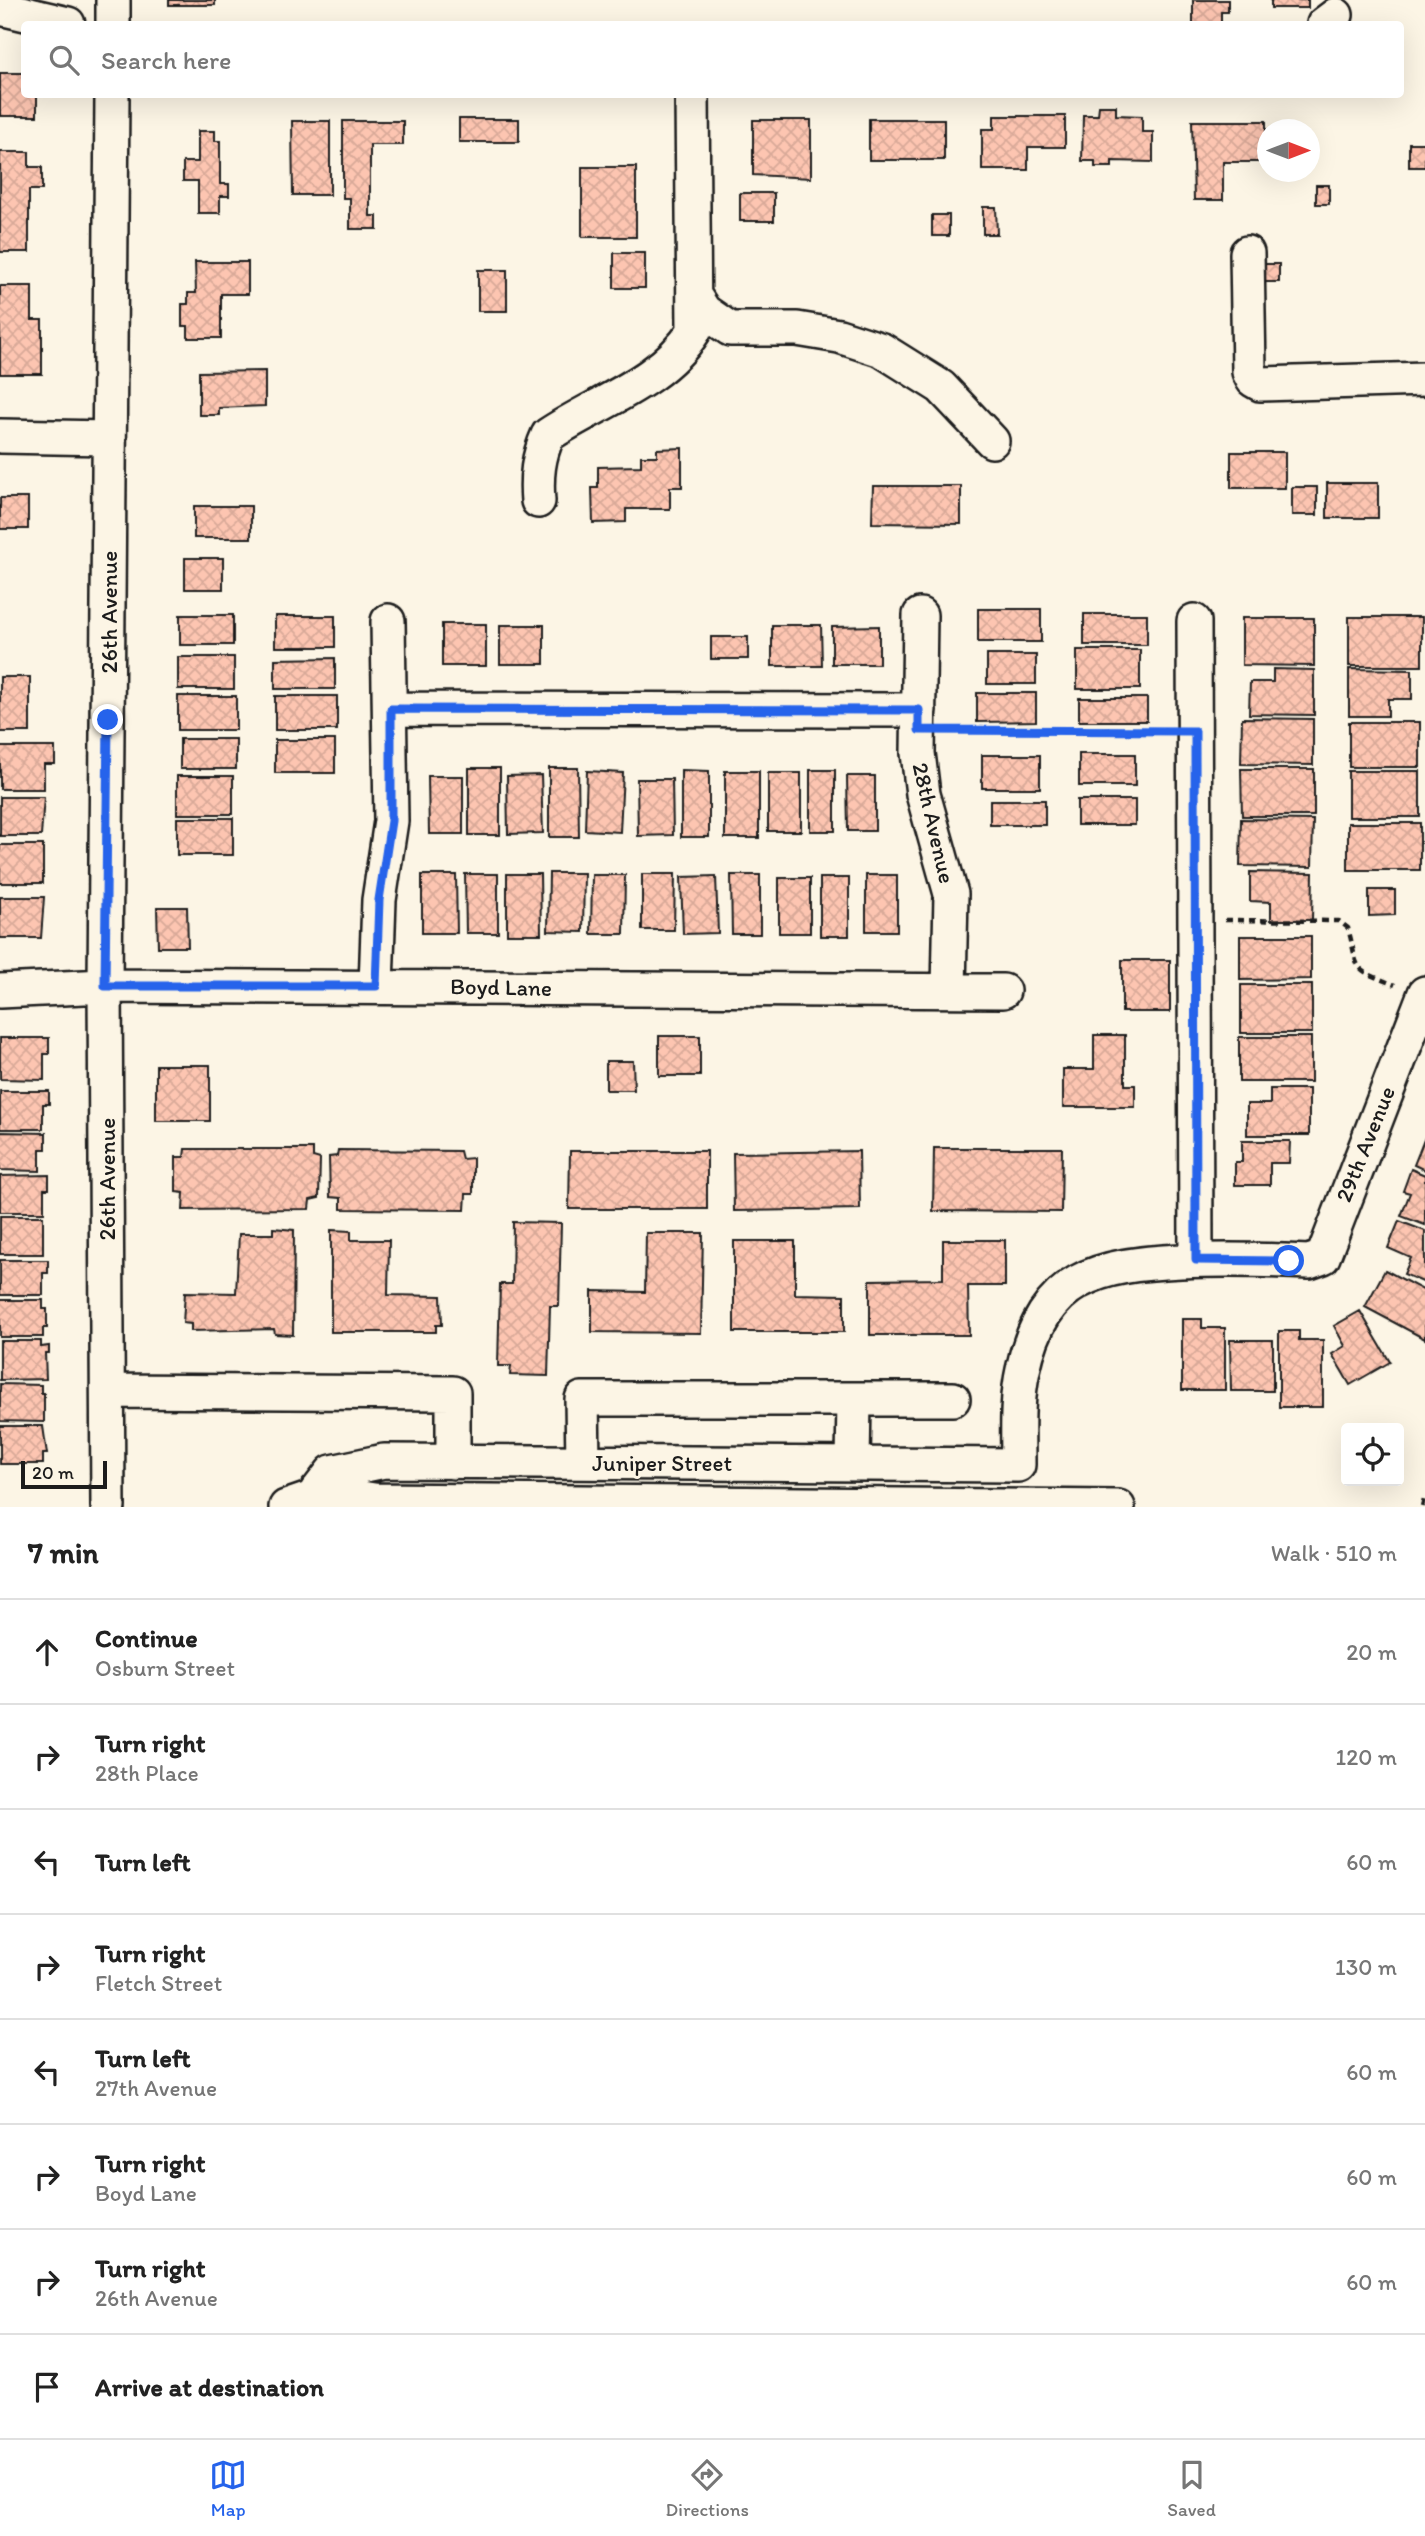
<!DOCTYPE html>
<html lang="en">
<head>
<meta charset="utf-8">
<style>
	:root { --surface:#fff; --page:#f6f6f6; --text:#222; --muted:#767676; --line:#e0e0e0; --accent:#2563eb }
	body { margin:0; font-family:Itim,sans-serif; background:var(--page); color:var(--text) }
	.controls { position:absolute; right:21px; bottom:21px; display:grid; overflow:hidden; border-radius:7px; box-shadow:0 7px 28px #0002 }
	.controls button { width:63px; height:63px; display:grid; place-items:center; padding:0; border:0; border-bottom:2px solid var(--line); background:var(--surface); color:var(--text); font:35px sans-serif }
	.compass { position:absolute; left:1257px; top:119px; width:63px; height:63px; border-radius:50%; background:var(--surface); box-shadow:0 7px 28px #0002; rotate:90deg }
	.scale { position:absolute; left:21px; bottom:18px; width:86px; box-sizing:border-box; padding-left:7px; border:4px solid #1c1c1c; border-top:0; font-size:19px; line-height:24px; white-space:nowrap; color:#1c1c1c; -webkit-text-stroke:5px #fcf5e5; paint-order:stroke }
	.stop { position:absolute; width:21px; height:21px; margin:-16px; border:5px solid #2563eb; border-radius:50%; background:#fff }
	.stop.end { background:#2563eb; border-color:#fff; box-shadow:0 2px 7px #0008 }
	.list { margin:0; padding:0; list-style:none }
	h2 { display:flex; justify-content:space-between; align-items:center; height:91px; margin:0; padding:0 28px; font-size:30px }
	h2 small { font-size:23px; font-weight:400; color:var(--muted) }
	.list li { display:grid; grid-template-columns:46px 1fr auto; gap:21px; align-items:center; box-sizing:border-box; height:105px; padding:0 28px; border-top:2px solid var(--line) }
	.list b { display:block; font-size:26px; white-space:nowrap }
	.list p { margin:0; font-size:23px; white-space:nowrap; color:var(--muted) }
	.list em { font-size:23px; font-style:normal; color:var(--muted) }
	.icon { flex:none; width:38px; height:38px; fill:none; stroke:currentColor; stroke-width:2; stroke-linecap:round; stroke-linejoin:round }
	.map { position:relative; flex:none; width:1425px; height:1507px; overflow:hidden }
	.search { position:absolute; background:var(--surface); box-shadow:0 7px 28px #0002; left:21px; right:21px; top:21px; height:77px; display:flex; align-items:center; gap:18px; box-sizing:border-box; padding:0 24px; border-radius:7px; color:var(--muted); font-size:26px }
	.sheet { height:931px; background:var(--surface) }
	nav { display:flex; justify-content:space-around; align-items:center; box-sizing:border-box; height:98px; border-top:2px solid var(--line); background:var(--surface); font-size:19px; color:var(--muted) }
	nav a { display:grid; justify-items:center; gap:4px }
	nav .on { color:var(--accent) }
	.map>svg:first-child { display:block }
	.building { fill:url(#building-cross-hatch); stroke:#1c1c1c; stroke-width:2 }
	.lines { fill:none; stroke-linecap:round; stroke-linejoin:round }
	.minor-casing { stroke:#1c1c1c; stroke-width:38 }
	.path { stroke:#1c1c1c; stroke-width:4.5; stroke-dasharray:7 5; stroke-linecap:butt }
	.minor { stroke:#fcf5e5; stroke-width:33 }
	.route { stroke:#2563eb; stroke-width:9 }
	.labels { text-anchor:middle; stroke-width:6; stroke-linejoin:round; paint-order:stroke }
	.street-label { font-size:23px; fill:#1c1c1c; stroke:#fcf5e5 }
</style>
</head>
<body>
<div class="map">
<svg width="1425" height="1507" viewBox="0 0 1425 1507">
	<defs>
		<pattern id="building-cross-hatch" width="8" height="8" patternUnits="userSpaceOnUse" patternTransform="scale(1.75)"><rect width="8" height="8" fill="#fdc5b1"/><path d="M0 0l8 8M0 8l8-8" fill="none" stroke="#d8a998"/></pattern>
	</defs>
	<rect width="100%" height="100%" fill="#fcf5e5"/>
	<filter id="ink" filterUnits="userSpaceOnUse"><feTurbulence type="fractalNoise" baseFrequency=".0143" numOctaves="2"/><feDisplacementMap in="SourceGraphic" scale="14" xChannelSelector="R" yChannelSelector="G"/><feConvolveMatrix kernelMatrix="1 2 1 2 8 2 1 2 1" color-interpolation-filters="sRGB"/></filter>
	<g filter="url(#ink)">
		<!-- building -->
		<path class="building" d="M169,0H215V5H169Z
			M1193,0H1228V12H1221V24H1193Z
			M1271,0H1308V8H1271Z
			M0,73H24V94H37V116H0Z
			M1099,106H1116V115L1142,116V132H1153V162L1112,161V167H1095V161H1082L1083,115H1098Z
			M994,116H1065V147H1028V170H982V129H994Z
			M459,119H519V142H459Z
			M869,119H944V160H869Z
			M753,120H811V178L753,175Z
			M292,121H330V195H293Z
			M343,121H403V145H370V216H377V229H350V198H343Z
			M1192,121H1266V162H1223V200H1194Z
			M198,131H215V141H220V184H229V196H220V213H198V181H183V162H198Z
			M1409,143H1425V167H1409Z
			M0,152H29V167H42V190H29V252H0Z
			M582,167H636V237H582Z
			M1316,185H1329V204H1316Z
			M740,193H774V221H740Z
			M983,207H996L997,234H983Z
			M932,215H949V236H932Z
			M614,253H645V288H614Z
			M195,262H248V294H221V338H188V326H182V304H188V293H196Z
			M1255,264H1279V282H1255Z
			M478,270H507V311H478Z
			M0,286H32V320H42V374H0Z
			M265,371V406L219,408V415H199V372Z
			M682,448V487H670V509H626V522L593,523L592,488H598V467L641,466V456H657V449Z
			M1231,452H1285V488H1231Z
			M1327,483H1378V518H1327Z
			M873,486H961V524L872,523Z
			M1292,487H1317V515H1292Z
			M0,498H28V529H0Z
			M194,506H251V538H194Z
			M185,558H223V589H185Z
			M978,609H1041V642H978Z
			M1084,614H1147V645H1084Z
			M180,615H233V645H180Z
			M275,616H335V647H275Z
			M1349,617H1422V666H1349Z
			M1242,618H1314V666L1242,665Z
			M442,624H486V666H442Z
			M500,625H544V664H500Z
			M772,625H821L822,666H772Z
			M879,626V664H832V627Z
			M711,637H748V659H711Z
			M1077,650H1140V689H1077Z
			M987,655H1036V684H987Z
			M178,657H234V689H178Z
			M335,658V689H275V659Z
			M1273,669L1314,670V715L1249,714L1250,682H1273Z
			M1349,669L1412,670V699H1388V716H1349Z
			M0,677H30V732H0Z
			M977,693H1036V721L977,722Z
			M178,696H236V730H178Z
			M275,696H337V730H275Z
			M1079,698H1147V721H1079Z
			M1242,718L1313,719V765L1241,764Z
			M1349,722H1420V767H1349Z
			M180,739H236V769H180Z
			M275,740H335V773H275Z
			M0,747H55V764H44V789H0Z
			M1079,754H1135V786H1079Z
			M982,755H1040V788H982Z
			M469,768H500V835H469Z
			M549,768H578L579,837H549Z
			M1241,769H1314V816H1242Z
			M681,770L709,771V837H681Z
			M810,770H835V831H810Z
			M587,771L623,773L620,832L585,830Z
			M725,771H759V838H725Z
			M1348,771H1420V817H1348Z
			M768,773H801V831H768Z
			M541,775L543,833L508,834L507,776Z
			M177,776H233V814H177Z
			M428,776H463V834H429Z
			M847,776H875V831H848Z
			M637,779H672L673,835L638,836Z
			M0,797H44L41,836H0Z
			M990,800H1045V825H990Z
			M1077,800H1135V825H1077Z
			M177,818H233V855H177Z
			M1241,819L1313,820L1312,867L1240,866Z
			M1348,823H1420V870H1348Z
			M0,845H43V883H0Z
			M1250,872L1313,873L1312,920H1271V902L1250,901Z
			M549,873H584L583,932L548,931Z
			M465,874H498V933H466Z
			M507,874H540L541,934H507Z
			M642,874H675L674,930H642Z
			M422,875H456L457,933H422Z
			M592,875H625L624,934H591Z
			M731,875H760V934H732Z
			M866,875H897V931H866Z
			M716,876L718,933L683,934L681,877Z
			M779,878H810V933H779Z
			M820,878H849V936H820Z
			M1369,890H1395V915L1369,916Z
			M0,897H44L41,938H0Z
			M157,907H187L188,947H158Z
			M1240,936H1311V979L1240,980Z
			M1122,960H1170V1012H1122Z
			M1241,985H1312V1033H1241Z
			M1094,1035H1125V1085H1135V1107H1063V1069H1094Z
			M659,1036H700V1076H659Z
			M1239,1037H1311V1082H1239Z
			M0,1038H49V1054H44V1080L0,1079Z
			M606,1061H633L634,1090H606Z
			M156,1065H210V1121H156Z
			M1270,1089H1309V1135H1247V1104H1270Z
			M0,1091H49V1104H43V1129H0Z
			M0,1132L46,1133V1149H40V1171L0,1170Z
			M1425,1137V1170L1414,1165Z
			M1242,1141H1290L1289,1163H1270V1185H1235V1162H1242Z
			M934,1148H1062L1061,1212L933,1211Z
			M185,1149H313V1157L320,1159L319,1198L310,1200L309,1209L183,1210L184,1193L176,1192V1157H184Z
			M338,1150L460,1151L462,1159L473,1158V1194H466L465,1210L341,1209V1198L330,1197L329,1157L337,1156Z
			M570,1151H707V1209H569Z
			M859,1151L860,1209L734,1211L733,1153Z
			M1411,1169L1425,1175V1225L1401,1216L1410,1193L1403,1191Z
			M49,1175V1189H44V1212H0V1176Z
			M0,1216H43V1254H0Z
			M1399,1221L1425,1231V1283L1404,1274L1411,1258L1388,1248Z
			M513,1222L561,1223L559,1306H550L548,1376L510,1375L511,1366H498L500,1284H512Z
			M273,1228L294,1230L293,1335L275,1334L274,1329L191,1331V1324L183,1323L185,1292L236,1293L239,1234H273Z
			M331,1230L351,1231V1240H389L388,1295L441,1296L442,1325H436V1332H331Z
			M646,1233H703L701,1333L592,1332V1291L645,1292Z
			M943,1240H1005V1286H968L969,1335H870V1280L943,1279Z
			M734,1241H795V1294L844,1295V1332H734Z
			M0,1260H48V1273H43V1295H0Z
			M1385,1270L1425,1291V1339L1365,1307Z
			M0,1300H43V1309H47V1328H43V1337H0Z
			M1360,1311L1390,1362L1350,1385L1332,1354L1345,1346L1334,1326Z
			M1182,1319H1202V1328H1225V1390H1182Z
			M1279,1331H1299V1340H1323V1407H1279Z
			M1230,1340H1273V1391H1231Z
			M0,1341H41V1347L49,1346V1353H45L46,1379L0,1380Z
			M0,1384L41,1385V1393H44V1422L0,1421Z
			M0,1426H43L47,1454H43V1464H0Z"/>
		<g class="lines">
			<!-- minor casing -->
			<g class="minor-casing">
				<path id="minor" d="M113,0V24
					M0,8L68,24
					M1324,24L1336,15
					M1247,253L1249,372L1253,380L1260,384L1425,379
					M695,297L704,311L730,329H797L839,336L882,350L941,387L992,441
					M0,436L108,438
					M538,501C536,477 538,457 548,435C597,402 661,383 694,331L692,94
					M920,615L918,753L923,794L951,894L949,990
					M1194,621L1196,1260
					M391,709L919,710
					M376,986L379,900L391,821L388,621
					M0,991L105,986L1003,991
					M109,1391L453,1393V1462
					M583,1462L582,1399H953
					M853,1464L854,1399
					M317,1491L374,1500L1118,1507
					M108,1507L105,986L112,94
					M286,1507L312,1498L332,1472L384,1461L1018,1465C1018,1433 1016,1401 1023,1370C1043,1276 1098,1265 1181,1261C1223,1259 1266,1260 1309,1262L1323,1257L1425,993"/>
			</g>
			<!-- path -->
			<path class="path" d="M947,730L1166,731
				M1225,920L1339,921L1348,928C1360,972 1349,967 1395,985
				M1422,1507L1425,1496"/>
			<!-- minor -->
			<use href="#minor" class="minor"/>
		</g>
	</g>
	<g class="lines" filter="url(#ink)">
		<!-- route -->
		<path class="route" d="M108,720L105,986H376L379,900L391,821V709L919,710V730L1195,731L1196,1260L1289,1261"/>
	</g>
	<g class="labels">
		<!-- street labels -->
		<g class="street-label">
			<text transform="translate(109 612) rotate(-90)" y="8">26th Avenue</text>
			<text transform="translate(934 823) rotate(77)" y="8">28th Avenue</text>
			<text transform="translate(501 987) rotate(1)" y="8">Boyd Lane</text>
			<text transform="translate(1365 1144) rotate(-68)" y="8">29th Avenue</text>
			<text transform="translate(107 1179) rotate(-90)" y="8">26th Avenue</text>
			<text x="662" y="1471">Juniper Street</text>
		</g>
	</g>
</svg>
<div class="controls">
<button><svg class="icon" aria-label="locate" viewBox="0 0 24 24"><circle cx="12" cy="12" r="6"/><path d="M12 2v4M12 18v4M2 12h4M18 12h4"/></svg></button>
</div>
<svg class="compass" viewBox="-18 -18 36 36"><path d="M0-13l5 13h-10z" fill="#e53935"/><path d="M0 13l5-13h-10z" fill="#767676"/></svg>
<div class="scale">20 m</div>
<div class="stop" style="left:1289px;top:1261px"></div>
<div class="stop end" style="left:108px;top:720px"></div>
<div class="search"><svg class="icon" aria-label="search" viewBox="0 0 24 24"><circle cx="10" cy="10" r="6"/><path d="M15 15l6 6"/></svg>Search here</div>
</div>
<section class="sheet">
<h2>7 min<small>Walk · 510 m</small></h2>
<ul class="list">
<li><svg class="icon" aria-label="ahead" viewBox="0 0 24 24"><path d="M12 20V5M6 11l6-6 6 6"/></svg><div><b>Continue</b><p>Osburn Street</p></div><em>20 m</em></li>
<li><svg class="icon" aria-label="right" viewBox="0 0 24 24"><path d="M7 20v-9h11M14 6l5 5-5 5"/></svg><div><b>Turn right</b><p>28th Place</p></div><em>120 m</em></li>
<li><svg class="icon" aria-label="left" viewBox="0 0 24 24"><path d="M17 20v-9H6M10 6l-5 5 5 5"/></svg><div><b>Turn left</b></div><em>60 m</em></li>
<li><svg class="icon" aria-label="right" viewBox="0 0 24 24"><path d="M7 20v-9h11M14 6l5 5-5 5"/></svg><div><b>Turn right</b><p>Fletch Street</p></div><em>130 m</em></li>
<li><svg class="icon" aria-label="left" viewBox="0 0 24 24"><path d="M17 20v-9H6M10 6l-5 5 5 5"/></svg><div><b>Turn left</b><p>27th Avenue</p></div><em>60 m</em></li>
<li><svg class="icon" aria-label="right" viewBox="0 0 24 24"><path d="M7 20v-9h11M14 6l5 5-5 5"/></svg><div><b>Turn right</b><p>Boyd Lane</p></div><em>60 m</em></li>
<li><svg class="icon" aria-label="right" viewBox="0 0 24 24"><path d="M7 20v-9h11M14 6l5 5-5 5"/></svg><div><b>Turn right</b><p>26th Avenue</p></div><em>60 m</em></li>
<li><svg class="icon" aria-label="arrive" viewBox="0 0 24 24"><path d="M6 21V4h12l-3 4 3 4H6"/></svg><div><b>Arrive at destination</b></div></li>
</ul>
</section>
<nav>
<a class="on"><svg class="icon" aria-label="map" viewBox="0 0 24 24"><path d="M3 6l6-2 6 2 6-2v14l-6 2-6-2-6 2zM9 4v14M15 6v14"/></svg>Map</a>
<a><svg class="icon" aria-label="directions" viewBox="0 0 24 24"><path d="M12 3l9 9-9 9-9-9zM9 14v-3h6M13 9l2 2-2 2"/></svg>Directions</a>
<a><svg class="icon" aria-label="saved" viewBox="0 0 24 24"><path d="M7 4h10v16l-5-4-5 4z"/></svg>Saved</a>
</nav>
</body>
</html>
